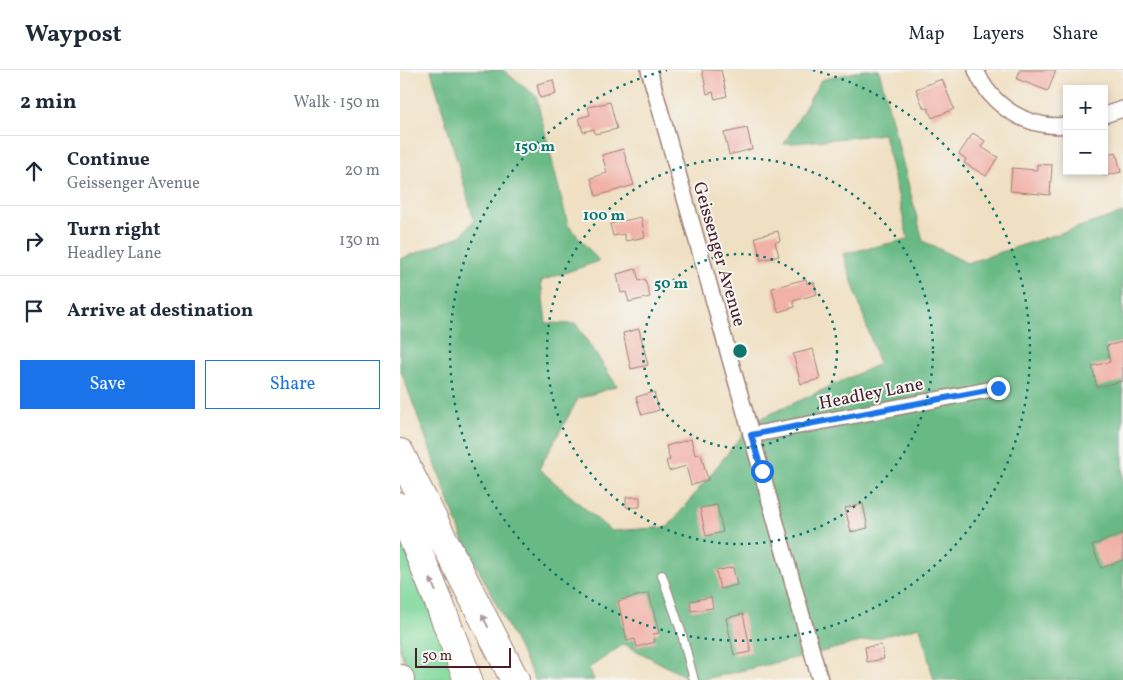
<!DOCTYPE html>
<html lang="en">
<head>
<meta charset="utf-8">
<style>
	:root { --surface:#fff; --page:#f6f6f7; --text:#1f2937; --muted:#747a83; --line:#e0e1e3; --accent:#1a73e8 }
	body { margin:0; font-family:Vollkorn,serif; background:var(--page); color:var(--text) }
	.controls { position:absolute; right:15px; top:15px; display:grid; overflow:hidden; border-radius:0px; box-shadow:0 2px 8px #0003 }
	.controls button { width:45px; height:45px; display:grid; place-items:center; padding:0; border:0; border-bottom:1px solid var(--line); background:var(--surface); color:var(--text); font:25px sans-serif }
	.scale { position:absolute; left:15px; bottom:12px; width:96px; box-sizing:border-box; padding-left:5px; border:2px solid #4a1f2b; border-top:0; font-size:14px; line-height:18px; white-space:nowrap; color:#4a1f2b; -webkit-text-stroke:4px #f6f6f2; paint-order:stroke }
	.stop { position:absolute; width:15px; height:15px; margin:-11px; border:4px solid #1a73e8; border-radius:50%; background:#fff }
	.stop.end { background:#1a73e8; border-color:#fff; box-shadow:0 1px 5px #0008 }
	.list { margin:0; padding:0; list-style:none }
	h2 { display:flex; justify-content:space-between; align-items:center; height:65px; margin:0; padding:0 20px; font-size:21px }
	h2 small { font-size:16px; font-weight:400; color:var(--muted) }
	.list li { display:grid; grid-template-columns:32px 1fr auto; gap:15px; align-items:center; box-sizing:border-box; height:70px; padding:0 20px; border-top:1px solid var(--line) }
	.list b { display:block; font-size:19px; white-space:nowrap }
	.list p { margin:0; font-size:16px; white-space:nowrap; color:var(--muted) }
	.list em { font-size:16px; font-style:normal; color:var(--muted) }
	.actions { display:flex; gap:10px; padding:15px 20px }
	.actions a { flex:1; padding:11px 0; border:1px solid var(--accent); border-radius:0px; text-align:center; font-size:18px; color:var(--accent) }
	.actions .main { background:var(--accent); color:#fff }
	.icon { flex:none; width:28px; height:28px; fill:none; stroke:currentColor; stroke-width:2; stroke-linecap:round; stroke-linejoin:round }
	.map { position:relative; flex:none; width:723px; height:610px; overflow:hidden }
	header { display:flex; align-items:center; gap:30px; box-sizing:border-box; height:70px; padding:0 25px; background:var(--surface); border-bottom:1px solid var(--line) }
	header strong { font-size:24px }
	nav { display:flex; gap:28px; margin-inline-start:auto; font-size:18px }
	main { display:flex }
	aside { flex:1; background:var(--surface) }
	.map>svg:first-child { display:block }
	.green { fill:#81d99d; stroke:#667c64 }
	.forest { fill:#68b984; stroke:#596c58 }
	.building { fill:#f1b1a7 }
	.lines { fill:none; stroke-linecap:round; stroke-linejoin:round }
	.service-casing { stroke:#9d8077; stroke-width:10 }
	.minor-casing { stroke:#9d8077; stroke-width:18 }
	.motorway-casing { stroke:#9d8077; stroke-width:30 }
	.service { stroke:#fff; stroke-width:8 }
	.minor { stroke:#fff; stroke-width:15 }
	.motorway { stroke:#fff; stroke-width:28 }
	.oneway { fill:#ae9aa0 }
	.route { stroke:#1a73e8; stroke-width:6 }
	.ring { fill:none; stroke:#0f766e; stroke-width:2.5; stroke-dasharray:2.5 5 }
	.labels { text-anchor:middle; stroke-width:4; stroke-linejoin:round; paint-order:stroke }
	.street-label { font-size:18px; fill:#4a1f2b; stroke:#f6f6f2 }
	.centre { fill:#0f766e; stroke:#f6f6f2; stroke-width:2.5 }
	.ring-label { font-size:15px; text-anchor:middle; font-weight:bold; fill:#0f766e; stroke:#f6f6f2; stroke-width:4; stroke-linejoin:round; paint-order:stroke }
</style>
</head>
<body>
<header>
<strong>Waypost</strong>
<nav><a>Map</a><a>Layers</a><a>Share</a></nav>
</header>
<main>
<aside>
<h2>2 min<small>Walk · 150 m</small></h2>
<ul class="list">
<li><svg class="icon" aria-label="ahead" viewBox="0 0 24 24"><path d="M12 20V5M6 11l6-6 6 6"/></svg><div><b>Continue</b><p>Geissenger Avenue</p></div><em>20 m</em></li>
<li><svg class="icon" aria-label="right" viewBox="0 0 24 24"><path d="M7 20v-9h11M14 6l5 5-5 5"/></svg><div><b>Turn right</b><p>Headley Lane</p></div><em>130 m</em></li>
<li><svg class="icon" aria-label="arrive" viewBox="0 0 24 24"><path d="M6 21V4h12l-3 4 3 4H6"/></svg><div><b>Arrive at destination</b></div></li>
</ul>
<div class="actions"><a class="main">Save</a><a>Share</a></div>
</aside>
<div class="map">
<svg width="723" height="610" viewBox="0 0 723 610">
	<rect width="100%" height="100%" fill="#f6f6f2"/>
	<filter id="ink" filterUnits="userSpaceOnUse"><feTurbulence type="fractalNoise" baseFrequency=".02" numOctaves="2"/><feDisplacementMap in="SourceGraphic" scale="10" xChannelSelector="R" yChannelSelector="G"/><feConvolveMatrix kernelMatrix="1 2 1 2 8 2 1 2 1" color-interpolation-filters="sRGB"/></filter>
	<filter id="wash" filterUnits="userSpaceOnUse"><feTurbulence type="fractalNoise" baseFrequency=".0096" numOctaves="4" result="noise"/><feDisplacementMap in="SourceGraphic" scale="20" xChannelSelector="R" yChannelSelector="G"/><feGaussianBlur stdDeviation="1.12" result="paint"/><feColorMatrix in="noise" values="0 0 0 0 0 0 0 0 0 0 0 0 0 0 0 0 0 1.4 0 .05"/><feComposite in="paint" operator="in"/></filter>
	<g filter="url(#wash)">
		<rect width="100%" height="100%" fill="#f0e0c3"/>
		<!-- green -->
		<path class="green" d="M0,464L57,610H12L0,579Z"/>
		<!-- forest -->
		<path class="forest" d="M31,0H103L136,26L168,155L199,191L141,211L146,253L176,254L217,316L178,329L139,399L211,461L268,457L353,352L479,294L443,184L508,169L484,64L384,74L421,10L464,0H479L523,171L567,193L723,143V610H534L520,557L413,584L301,610H292L224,574L189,598L194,610H135L63,469L0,298V189L61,166L74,150Z"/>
		<g id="blocks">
			<!-- building -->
			<path class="building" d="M302,0H321L327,26L315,29L313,22L307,24Z
				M620,0H656L648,21L617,9Z
				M542,9L554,39L532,48L528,38L524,39L516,19Z
				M153,10L156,24L140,28L137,14Z
				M210,32L217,59L195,64L194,59L183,62L179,48L190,45L188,37Z
				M347,58L352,79L329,85L324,63Z
				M573,63L585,71L581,77L598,87L586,106L564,93L566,89L559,84Z
				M223,79L234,115L196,126L191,108L207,103L202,85Z
				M716,82L721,102L704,106V85Z
				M637,94L652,95L650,125L610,121L612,98L637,100Z
				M241,147L245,167L226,171L224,164L213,166L210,154Z
				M378,161L380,171L375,172L379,186L361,190L355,167Z
				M236,199L239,211L245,209L250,227L229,232L226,222L221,223L217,204Z
				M406,209L407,214L414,212L417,224L393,231L395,237L378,242L372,218Z
				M239,259L248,295L231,299L223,263Z
				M723,272V311L697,317L692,296L710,292L706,276Z
				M413,279L420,309L401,314L393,284Z
				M254,322L259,340L242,345L236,327Z
				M291,369L295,385L301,384L308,410L291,415L286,396L269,401L266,391L270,390L266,376Z
				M226,427H240V437H226Z
				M463,434L468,458L451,462L445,438Z
				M317,435L323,462L306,466L300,438Z
				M723,463V490L701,498L692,475Z
				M333,497L337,515L320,519L316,501Z
				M249,523L259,563L253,564L255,572L237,577L235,569L227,571L218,531Z
				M311,527L313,538L291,541L290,531Z
				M343,544L351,582L334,585L326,548Z
				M481,575L484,589L467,592L465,577Z"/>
		</g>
	</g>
	<g filter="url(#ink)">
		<use href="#blocks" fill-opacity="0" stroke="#9d8077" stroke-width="1"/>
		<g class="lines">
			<!-- service casing -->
			<g class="service-casing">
				<path id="service" d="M262,505L281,561L294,610"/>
			</g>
			<!-- minor casing -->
			<g class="minor-casing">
				<path id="minor" d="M249,0L420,610
					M576,0C590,36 629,60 667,55
					M704,45L723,39
					M351,365L598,318"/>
			</g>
			<!-- motorway casing -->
			<g class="motorway-casing">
				<path id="motorway" d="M0,383L12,408L115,610
					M0,437L38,530L68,610
					M0,609V610"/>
			</g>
			<!-- service -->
			<use href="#service" class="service"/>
			<!-- minor -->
			<use href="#minor" class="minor"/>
			<!-- motorway -->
			<use href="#motorway" class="motorway"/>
		</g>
		<!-- one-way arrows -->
		<defs><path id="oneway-solid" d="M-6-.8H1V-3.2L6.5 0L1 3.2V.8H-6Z" transform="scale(1.25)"/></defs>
		<g class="oneway">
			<use href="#oneway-solid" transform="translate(33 515) rotate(-113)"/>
			<use href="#oneway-solid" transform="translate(85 551) rotate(-117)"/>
		</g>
	</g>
	<g class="lines" filter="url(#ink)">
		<!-- route -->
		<path class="route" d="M362,401L351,365L598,318"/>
	</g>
	<!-- distance rings -->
	<g class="ring">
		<circle cx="340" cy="281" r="97"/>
		<circle cx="340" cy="281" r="193"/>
		<path d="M413 0A290 290 0 1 1 267 0"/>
	</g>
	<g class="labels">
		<!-- street labels -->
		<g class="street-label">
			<text transform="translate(320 184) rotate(74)" y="6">Geissenger Avenue</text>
			<text transform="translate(471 323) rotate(-11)" y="6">Headley Lane</text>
		</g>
	</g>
	<circle cx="340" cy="281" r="8" class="centre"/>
	<g class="ring-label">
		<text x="135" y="81">150 m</text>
		<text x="204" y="150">100 m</text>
		<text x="271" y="218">50 m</text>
	</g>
</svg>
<div class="controls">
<button>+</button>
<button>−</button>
</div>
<div class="scale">50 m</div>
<div class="stop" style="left:362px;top:401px"></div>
<div class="stop end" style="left:598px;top:318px"></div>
</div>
</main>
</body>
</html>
